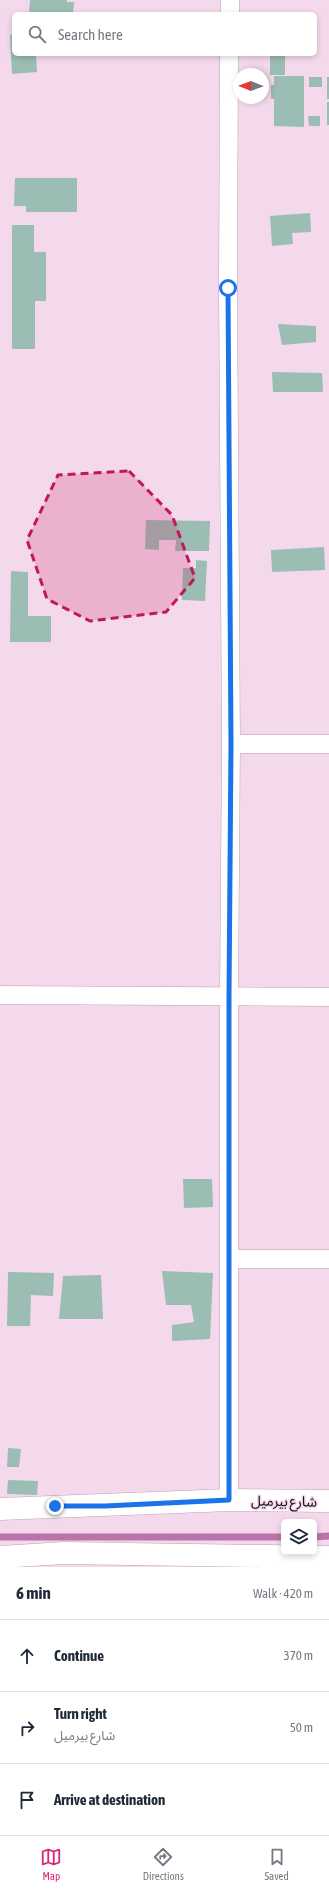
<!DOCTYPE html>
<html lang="en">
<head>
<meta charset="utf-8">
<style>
	:root { --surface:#fff; --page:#f6f6f7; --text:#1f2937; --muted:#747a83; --line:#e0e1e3; --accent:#db2777 }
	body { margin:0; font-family:"Asap Condensed","Noto Sans Arabic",sans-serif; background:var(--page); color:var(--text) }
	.controls { position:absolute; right:12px; bottom:12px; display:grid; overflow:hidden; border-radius:6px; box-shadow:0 2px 6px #0003 }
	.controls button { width:36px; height:36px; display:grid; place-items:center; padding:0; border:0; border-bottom:1px solid var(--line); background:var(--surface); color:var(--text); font:20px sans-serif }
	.compass { position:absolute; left:233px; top:68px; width:36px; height:36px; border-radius:50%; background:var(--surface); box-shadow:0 2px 6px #0003; rotate:271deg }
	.stop { position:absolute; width:12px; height:12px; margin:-9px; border:3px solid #1a73e8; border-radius:50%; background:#fff }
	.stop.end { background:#1a73e8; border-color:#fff; box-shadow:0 1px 4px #0008 }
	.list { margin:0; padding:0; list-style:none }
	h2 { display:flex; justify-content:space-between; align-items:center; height:52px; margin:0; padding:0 16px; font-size:17px }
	h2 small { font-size:13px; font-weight:400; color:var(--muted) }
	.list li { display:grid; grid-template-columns:26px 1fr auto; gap:12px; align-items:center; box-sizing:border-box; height:72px; padding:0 16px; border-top:1px solid var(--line) }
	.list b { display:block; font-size:15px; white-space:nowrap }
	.list p { margin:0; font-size:13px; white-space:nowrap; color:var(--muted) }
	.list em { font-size:13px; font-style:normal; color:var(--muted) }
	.icon { flex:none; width:22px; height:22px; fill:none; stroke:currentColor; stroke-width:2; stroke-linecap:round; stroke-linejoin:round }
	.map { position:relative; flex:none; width:329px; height:1567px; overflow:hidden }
	.search { position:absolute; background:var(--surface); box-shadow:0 2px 6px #0003; left:12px; right:12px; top:12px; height:44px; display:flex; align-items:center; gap:10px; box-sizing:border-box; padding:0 14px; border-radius:6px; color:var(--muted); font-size:15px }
	.sheet { height:268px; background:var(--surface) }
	nav { display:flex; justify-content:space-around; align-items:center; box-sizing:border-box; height:56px; border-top:1px solid var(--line); background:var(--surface); font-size:11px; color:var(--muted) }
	nav a { display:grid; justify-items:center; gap:2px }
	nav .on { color:var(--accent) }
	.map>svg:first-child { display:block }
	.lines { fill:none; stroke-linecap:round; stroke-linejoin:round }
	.stream { stroke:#bb74aa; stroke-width:7 }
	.building { fill:#9bbdb3 }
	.minor-casing { stroke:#bca2b5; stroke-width:19 }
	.tertiary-casing { stroke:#bca2b5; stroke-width:23 }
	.minor { stroke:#fff; stroke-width:18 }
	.tertiary { stroke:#fff; stroke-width:22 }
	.route { stroke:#1a73e8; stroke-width:5 }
	.marked { fill:#c2185b; fill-opacity:0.2; stroke:#c2185b; stroke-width:3; stroke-dasharray:8 5; stroke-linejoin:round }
	.labels { text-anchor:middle; stroke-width:3; stroke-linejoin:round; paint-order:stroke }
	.street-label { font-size:14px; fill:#11090f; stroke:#f4d9ec }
</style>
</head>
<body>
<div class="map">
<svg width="329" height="1567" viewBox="0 0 329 1567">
	<rect width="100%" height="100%" fill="#f4d9ec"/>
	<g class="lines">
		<!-- stream -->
		<path class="stream" d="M0,1537H284
			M314,1537L329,1536"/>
	</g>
	<!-- building -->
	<path class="building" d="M30,0H67V2H74L73,14H29Z
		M14,34V54H36L37,72L12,74L10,35Z
		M270,54H285V75H270Z
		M274,76H304V127L274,126V99H271V85H274Z
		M309,77H322V87H309Z
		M327,77H329V99H327Z
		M327,102H329V125H327Z
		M308,116H320V126H309Z
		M15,178H77V212H26V206H14Z
		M310,213L311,232L292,233L293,244L272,246L270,216Z
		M12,225H34V252H46V301H35V349H12Z
		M278,324L316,326V342L282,345Z
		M272,372L322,373L323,392H273Z
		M146,520L210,521L209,551H175L176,540H159V550L145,549Z
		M324,547L325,570L272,572L271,550Z
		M196,560L207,561L205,601L182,600L183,568H196Z
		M11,571L28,572V616H51V642H10Z
		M183,1179H212L213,1207L184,1208Z
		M162,1271L213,1273L210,1339L172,1341V1325L194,1322L191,1305H166Z
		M8,1272L54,1273L53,1296L31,1295L30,1326H7Z
		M101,1275L103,1319H59L63,1276Z
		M8,1448L21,1449L19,1467H7Z
		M8,1480L38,1481L37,1495L7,1494Z"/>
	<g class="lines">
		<!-- minor casing -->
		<g class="minor-casing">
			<path id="minor" d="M230,14V0
				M231,744H329
				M0,995L329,997
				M230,1259H329
				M229,1500V996L231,744L228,287L229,54"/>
		</g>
		<!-- tertiary casing -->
		<g class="tertiary-casing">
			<path id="tertiary" d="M0,1509L229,1500L329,1501
				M0,1557L64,1553L329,1557"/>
		</g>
		<!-- minor -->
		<use href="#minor" class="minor"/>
		<!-- tertiary -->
		<use href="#tertiary" class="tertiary"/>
	</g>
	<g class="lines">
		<!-- route -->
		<path class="route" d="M55,1506H105L229,1500V996L231,744L228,288"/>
	</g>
	<!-- marked area -->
	<path class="marked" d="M129,471L172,515L195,578L166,612L90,621L47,599L27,540L58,475Z"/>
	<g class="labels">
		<!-- street labels -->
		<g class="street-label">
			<text transform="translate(284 1501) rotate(1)" y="5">شارع بيرميل</text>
		</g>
	</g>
</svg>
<div class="controls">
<button><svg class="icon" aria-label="layers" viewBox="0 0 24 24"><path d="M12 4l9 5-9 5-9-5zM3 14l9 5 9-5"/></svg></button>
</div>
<svg class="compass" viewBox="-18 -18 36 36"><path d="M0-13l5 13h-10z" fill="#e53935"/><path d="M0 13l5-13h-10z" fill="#747a83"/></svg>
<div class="stop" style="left:228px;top:288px"></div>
<div class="stop end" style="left:55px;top:1506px"></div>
<div class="search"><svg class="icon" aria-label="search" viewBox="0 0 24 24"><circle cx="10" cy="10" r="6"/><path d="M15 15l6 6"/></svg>Search here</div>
</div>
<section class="sheet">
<h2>6 min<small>Walk · 420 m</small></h2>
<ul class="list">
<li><svg class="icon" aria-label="ahead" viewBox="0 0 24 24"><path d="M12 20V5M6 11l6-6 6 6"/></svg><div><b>Continue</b></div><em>370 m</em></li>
<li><svg class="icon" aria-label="right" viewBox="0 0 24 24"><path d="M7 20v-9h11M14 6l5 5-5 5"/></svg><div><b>Turn right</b><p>شارع بيرميل</p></div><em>50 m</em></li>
<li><svg class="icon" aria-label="arrive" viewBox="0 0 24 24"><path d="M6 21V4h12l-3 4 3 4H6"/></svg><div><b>Arrive at destination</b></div></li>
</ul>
</section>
<nav>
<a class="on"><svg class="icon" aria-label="map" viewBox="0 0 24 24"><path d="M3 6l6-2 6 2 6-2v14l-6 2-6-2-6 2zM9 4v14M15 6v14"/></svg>Map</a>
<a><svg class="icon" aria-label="directions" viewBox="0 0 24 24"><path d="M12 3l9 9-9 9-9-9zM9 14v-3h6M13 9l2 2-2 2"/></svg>Directions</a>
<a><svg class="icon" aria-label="saved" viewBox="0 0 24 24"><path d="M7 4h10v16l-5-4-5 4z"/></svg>Saved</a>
</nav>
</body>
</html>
